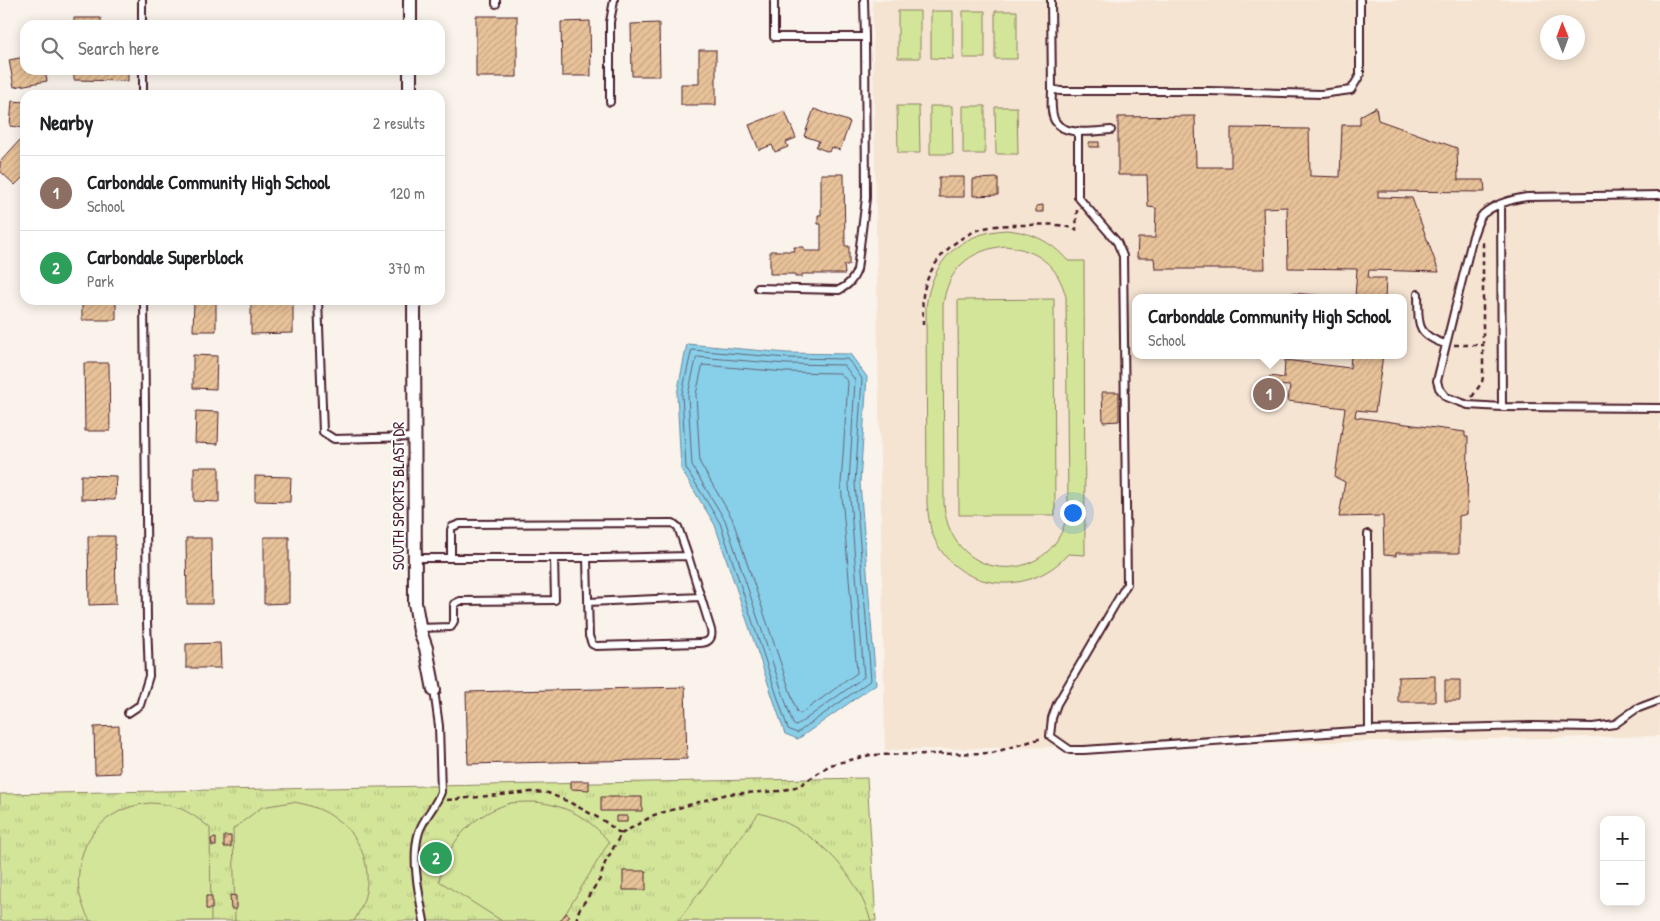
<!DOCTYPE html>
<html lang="en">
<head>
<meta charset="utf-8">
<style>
	:root { --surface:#fff; --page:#f2f2f2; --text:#202124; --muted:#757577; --line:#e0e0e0; --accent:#db2777 }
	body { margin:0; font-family:"Patrick Hand",sans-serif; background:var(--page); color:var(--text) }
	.controls { position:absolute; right:15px; bottom:15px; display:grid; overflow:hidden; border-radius:10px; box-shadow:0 2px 12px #0003 }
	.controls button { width:45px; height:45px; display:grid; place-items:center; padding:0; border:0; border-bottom:1px solid var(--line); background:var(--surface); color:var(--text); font:25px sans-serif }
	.compass { position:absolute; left:1540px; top:15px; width:45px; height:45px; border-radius:50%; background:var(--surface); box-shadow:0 2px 12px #0003; rotate:359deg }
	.you { position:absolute; left:1072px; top:512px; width:18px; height:18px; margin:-12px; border:4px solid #fff; border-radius:50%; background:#1a73e8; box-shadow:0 0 0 8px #1a73e833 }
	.badge { display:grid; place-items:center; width:32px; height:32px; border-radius:50%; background:var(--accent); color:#fff; font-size:16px; font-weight:700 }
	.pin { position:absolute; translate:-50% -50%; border:2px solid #fff; box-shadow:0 1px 5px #0006 }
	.popup { position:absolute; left:1132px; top:294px; width:275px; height:65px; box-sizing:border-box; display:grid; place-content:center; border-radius:10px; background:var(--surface); filter:drop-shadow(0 1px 4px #0005); font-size:16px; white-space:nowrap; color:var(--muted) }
	.popup b { font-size:19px; color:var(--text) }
	.popup::after { content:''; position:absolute; left:50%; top:100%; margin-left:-10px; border:10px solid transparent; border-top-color:var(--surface) }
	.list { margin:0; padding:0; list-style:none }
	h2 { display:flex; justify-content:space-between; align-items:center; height:65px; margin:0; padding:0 20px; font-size:21px }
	h2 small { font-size:16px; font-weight:400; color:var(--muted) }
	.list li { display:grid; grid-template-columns:32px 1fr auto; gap:15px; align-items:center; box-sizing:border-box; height:75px; padding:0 20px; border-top:1px solid var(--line) }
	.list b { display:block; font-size:19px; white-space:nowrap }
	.list p { margin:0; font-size:16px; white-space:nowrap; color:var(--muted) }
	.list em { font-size:16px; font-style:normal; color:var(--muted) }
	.icon { flex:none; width:28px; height:28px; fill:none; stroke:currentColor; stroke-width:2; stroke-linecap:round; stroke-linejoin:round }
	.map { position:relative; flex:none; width:1660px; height:921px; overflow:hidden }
	.search { position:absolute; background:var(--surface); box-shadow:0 2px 12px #0003; left:20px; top:20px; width:425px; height:55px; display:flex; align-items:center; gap:12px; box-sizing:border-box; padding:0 18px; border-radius:15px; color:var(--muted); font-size:19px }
	.panel { position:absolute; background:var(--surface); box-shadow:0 2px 12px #0003; left:20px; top:90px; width:425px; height:215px; border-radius:15px }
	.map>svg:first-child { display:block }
	.built { fill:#f5e4d2; fill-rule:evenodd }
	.grass { fill:url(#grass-tufts); stroke:#8e8262 }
	.garden { fill:#d3e599; stroke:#8e8262; fill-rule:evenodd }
	.water { fill:#88cfe9; stroke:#6f899d }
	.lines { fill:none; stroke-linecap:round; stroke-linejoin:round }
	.shore { stroke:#636577; stroke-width:1 }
	.building { fill:url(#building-hatch); stroke:#4a1f2b }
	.service-casing { stroke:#4a1f2b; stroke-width:10 }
	.minor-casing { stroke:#4a1f2b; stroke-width:16 }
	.path { stroke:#4a1f2b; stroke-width:2.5; stroke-dasharray:5 4; stroke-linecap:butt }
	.service { stroke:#fff; stroke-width:6 }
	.minor { stroke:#fff; stroke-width:12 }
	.labels { text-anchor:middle; stroke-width:4; stroke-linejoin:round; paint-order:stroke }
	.street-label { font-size:16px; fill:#4a1f2b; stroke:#fff }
</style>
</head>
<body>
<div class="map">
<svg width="1660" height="921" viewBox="0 0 1660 921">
	<defs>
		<pattern id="grass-tufts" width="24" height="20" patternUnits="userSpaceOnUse" patternTransform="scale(1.25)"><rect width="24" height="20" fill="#d3e599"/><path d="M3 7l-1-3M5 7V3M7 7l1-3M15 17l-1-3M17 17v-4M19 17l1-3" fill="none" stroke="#b7c484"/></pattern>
		<pattern id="building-hatch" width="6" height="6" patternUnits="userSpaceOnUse" patternTransform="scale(1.25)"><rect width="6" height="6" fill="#e8c299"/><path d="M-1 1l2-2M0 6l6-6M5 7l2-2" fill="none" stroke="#c8a684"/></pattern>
	</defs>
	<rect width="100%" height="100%" fill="#faf3eb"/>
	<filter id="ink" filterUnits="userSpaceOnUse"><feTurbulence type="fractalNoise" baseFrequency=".02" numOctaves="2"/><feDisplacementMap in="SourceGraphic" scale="10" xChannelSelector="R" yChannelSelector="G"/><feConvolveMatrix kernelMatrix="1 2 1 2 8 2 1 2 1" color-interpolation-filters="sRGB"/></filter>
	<g filter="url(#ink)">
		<!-- built -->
		<path class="built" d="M872,0H1660V736L885,750ZM1548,22H1578V52H1548ZM1135,298H1403V355H1135Z"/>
		<!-- grass -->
		<path class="grass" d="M867,778L876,921H0V794Z"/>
		<!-- garden -->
		<path class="garden" d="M898,11H920V58H898Z
			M931,11H953V59L931,58Z
			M963,11H985V58H963Z
			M995,11H1017V59H995Z
			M897,106H919L920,153H898Z
			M930,106H952L953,154H930Z
			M963,106H985V154H963Z
			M995,107H1017L1018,154H996Z
			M1006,230C1031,232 1051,241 1068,261H1084L1085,555L1068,554C1028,600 951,591 931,530C929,521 928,513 927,504L926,307C932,261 959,233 1006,230ZM1005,246C1038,250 1058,265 1066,297L1068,507C1060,589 950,587 944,504L943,306C947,270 969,250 1005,246Z
			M1054,299L1055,515H959L958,300Z
			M292,802C352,809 388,867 354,921H235L233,829L262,807Z
			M535,802C566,805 590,818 609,842L561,921H502L439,881C446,848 465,822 497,808C502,806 506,804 511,803C519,802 527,802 535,802Z
			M151,803C179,805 189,811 210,828L211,921H90C86,914 83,907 81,899C78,891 78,881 79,872C82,832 112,806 151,803Z
			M759,813C811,826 855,869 871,921H678Z"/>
		<!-- water -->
		<path class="water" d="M687,344L787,353L850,354L867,377L860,483L876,684L798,739L785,734L715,525L681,469L677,394Z"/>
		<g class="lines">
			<!-- shore -->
			<path class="shore" d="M692,350L787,358L847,359L854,367L862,379L855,483L871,680L797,733L788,729L720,523L686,468L682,394Z
				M697,357L786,364L844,365L855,380L849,484L864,677L796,726L793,724L725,520L692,466L688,395Z
				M703,365L786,372L840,373L848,382L841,484L857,673L800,714L797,712L732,518L700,463L696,395Z"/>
		</g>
		<!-- building -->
		<path class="building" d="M476,16H517V77H476Z
			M74,18H101V25H74Z
			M590,21L591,76H562L561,22Z
			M659,23L660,76H632L631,24Z
			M699,50H716V105H681V84H699Z
			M25,57V70H45L47,81L14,87L9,60Z
			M74,70H128V81L74,80Z
			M12,101L25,102V128L10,126Z
			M1376,107L1378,120L1457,148L1458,180H1484L1485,192L1378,191V197L1412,198L1439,272L1369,270L1368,278H1386L1385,298H1290L1291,293L1355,298L1357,269L1288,268L1287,207L1263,208L1265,269H1155L1154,258H1137L1138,238H1155L1156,208L1148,207L1147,175H1118V117L1195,116L1196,167H1231V128L1309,129L1310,176L1340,177L1342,125H1360V116Z
			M814,109L850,122L840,150L831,147L829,152L816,147L819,141L804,136Z
			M785,111L796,138L786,142L788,147L775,152L772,145L759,150L749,125Z
			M19,141L25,146V175L15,185L0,171V162Z
			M1089,142H1099V147H1089Z
			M821,174H844L845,246H849V265H844L845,274H802V277H795V274H770V251H795L794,247H804V251H821V224H818V215H821Z
			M939,177H964V197H939Z
			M998,178V195L973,196V179Z
			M1043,205V212H1036V206Z
			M82,300H116V320H82Z
			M194,300H216V331H193Z
			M251,300H293V333L251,334Z
			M193,355L217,356L216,389L193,388Z
			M1351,355H1383L1375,412L1356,410L1355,417L1465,432V437H1468L1467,514L1459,516V553H1396V556L1384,555L1383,516L1339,517L1345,482L1335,477L1345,408L1288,401L1290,386L1269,385L1270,376L1284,378L1285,360L1350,368Z
			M84,363H109L110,431H85Z
			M1102,392H1119V421L1103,422Z
			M196,411L219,412L218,444L195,443Z
			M194,467H219V502L194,501Z
			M81,475L116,476L115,500L81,499Z
			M255,476L291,477L290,502L255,501Z
			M88,536H115L116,604L89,605Z
			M264,537H289V603L264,604Z
			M186,538H211L212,604H187Z
			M220,643L221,668H186V644Z
			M1435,676V702H1398V677Z
			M1445,680H1460V701H1445Z
			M685,687L687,759L468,764L466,692Z
			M119,726L120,773L95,774L94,727Z
			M571,781H589V790L571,789Z
			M601,797H642V811H601Z
			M616,816H627V822H616Z
			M224,836H231V847H224Z
			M216,838V846H212L211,839Z
			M623,871H646V890H623Z
			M230,895L236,896V909H231Z
			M206,896H212V909H206Z
			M566,913L570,916L566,921H560Z"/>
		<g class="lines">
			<!-- service casing -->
			<g class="service-casing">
				<path id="service" d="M142,0V25
					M774,0V37H865L864,0
					M1051,0L1052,89L1060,91H1208L1321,94L1351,90L1360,75V0
					M496,4V0
					M143,70V95
					M1052,89C1052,99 1050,112 1055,121C1065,137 1095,131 1111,130
					M610,102V22L614,0
					M1078,131V197L1117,242L1123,256L1127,584L1057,704L1052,718L1050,736L1070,750H1084L1369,730
					M1660,195L1527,197C1513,199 1495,204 1483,214C1478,219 1476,229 1473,236L1437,381L1439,388L1446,397L1468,405L1502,407L1660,408
					M1501,204L1502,407
					M758,288L839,290C849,285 853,280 857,270L866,198L865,37
					M1418,294C1419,322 1414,334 1445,344
					M318,300L323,432L334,439L415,437
					M1368,534L1369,730L1533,726L1593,727L1615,724L1636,709L1660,700
					M415,558H603L688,556L711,630C713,639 708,643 699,643L596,646L592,644L589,636L587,558
					M451,558V530L452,527L460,524L673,523L678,527L688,556
					M588,602L701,597
					M419,628L451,627L454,621V604L460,601L555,600L554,558
					M128,713L140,705L149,676L147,622L144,300
					M424,921C419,895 411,858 419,832C424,817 436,806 441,792L439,726L434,690"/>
			</g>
			<!-- minor casing -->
			<g class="minor-casing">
				<path id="minor" d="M410,0V25
					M410,70V95
					M414,300L415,603L420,631L426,648L434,690"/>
			</g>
			<!-- path -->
			<path class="path" d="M923,325C923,315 922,304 923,295C928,265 950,241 978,230C992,225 1008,225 1023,225C1041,225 1059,222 1076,230L1077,210
				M1454,345H1483
				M1472,397L1482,382L1483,377V238
				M447,800L531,792L548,793L569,802L604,821L621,834
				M576,921L579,910L600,879L605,863L621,834L654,815L727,794L780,791L799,786L830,765L870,755L992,753L1042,738"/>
			<!-- service -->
			<use href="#service" class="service"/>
			<!-- minor -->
			<use href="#minor" class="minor"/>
		</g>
	</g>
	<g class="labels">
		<!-- street labels -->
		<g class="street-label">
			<text transform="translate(398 496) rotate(-90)" y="6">SOUTH SPORTS BLAST DR</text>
		</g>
	</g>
</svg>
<div class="controls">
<button>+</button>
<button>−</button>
</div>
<svg class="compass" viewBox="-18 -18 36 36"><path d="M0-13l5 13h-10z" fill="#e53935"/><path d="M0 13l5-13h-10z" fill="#757577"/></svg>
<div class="you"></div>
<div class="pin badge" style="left:1269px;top:394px;background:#8d6e63">1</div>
<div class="popup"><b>Carbondale Community High School</b>School</div>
<div class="pin badge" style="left:436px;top:858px;background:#2e9e5b">2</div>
<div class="search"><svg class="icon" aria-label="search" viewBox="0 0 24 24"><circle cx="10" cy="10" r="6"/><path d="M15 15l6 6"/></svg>Search here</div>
<section class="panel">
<h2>Nearby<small>2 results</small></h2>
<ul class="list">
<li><span class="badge" style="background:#8d6e63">1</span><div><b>Carbondale Community High School</b><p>School</p></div><em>120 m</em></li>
<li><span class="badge" style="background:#2e9e5b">2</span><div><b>Carbondale Superblock</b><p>Park</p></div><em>370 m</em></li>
</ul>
</section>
</div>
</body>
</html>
